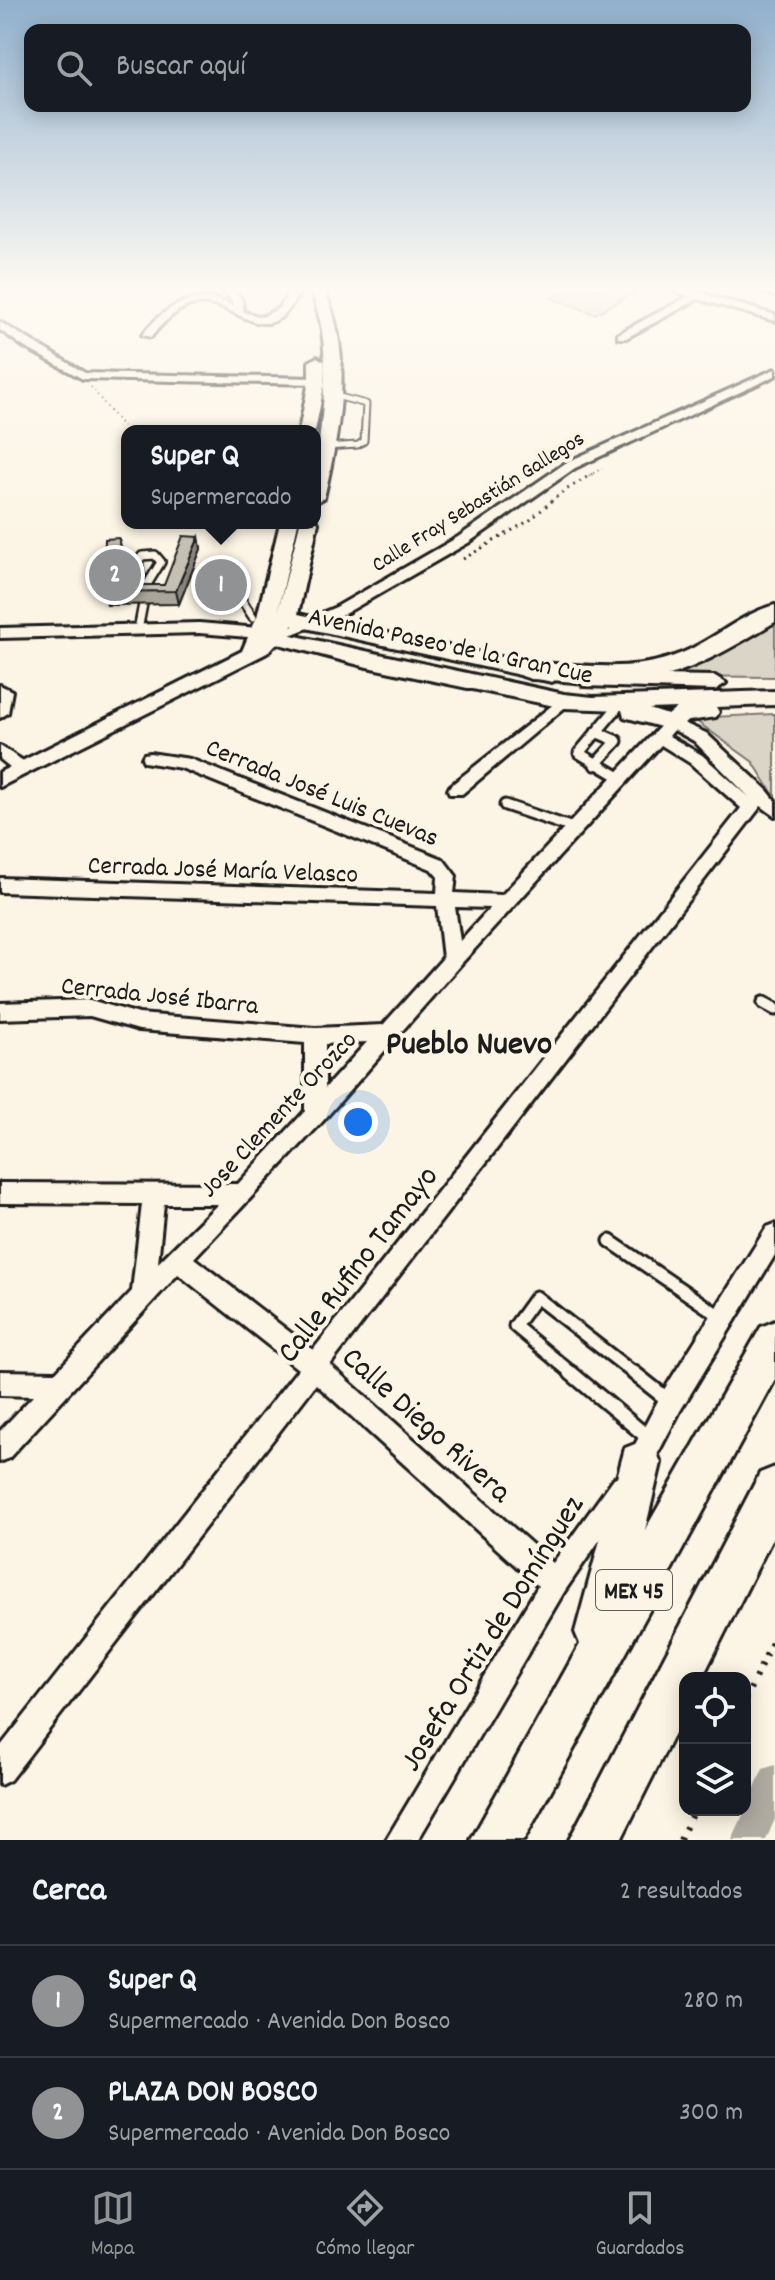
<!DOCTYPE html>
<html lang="es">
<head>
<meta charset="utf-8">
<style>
	:root { --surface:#171b24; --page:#20242c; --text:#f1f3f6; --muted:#9ea1a6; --line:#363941; --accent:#919294 }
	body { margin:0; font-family:Dekko,sans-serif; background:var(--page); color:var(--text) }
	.controls { position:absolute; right:24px; bottom:24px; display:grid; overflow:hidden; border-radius:16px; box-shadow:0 4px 20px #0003 }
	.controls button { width:72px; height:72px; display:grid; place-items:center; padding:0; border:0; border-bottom:2px solid var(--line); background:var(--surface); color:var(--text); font:40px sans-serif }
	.you { position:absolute; left:358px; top:1122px; width:28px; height:28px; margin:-20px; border:6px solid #fff; border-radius:50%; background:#1a73e8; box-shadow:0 0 0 12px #1a73e833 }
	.badge { display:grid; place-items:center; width:52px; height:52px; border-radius:50%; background:var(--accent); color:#fff; font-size:26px; font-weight:700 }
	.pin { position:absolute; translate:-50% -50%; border:4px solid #fff; box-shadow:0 2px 8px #0006 }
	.popup { position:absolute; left:121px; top:425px; width:200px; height:104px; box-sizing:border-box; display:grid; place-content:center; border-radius:16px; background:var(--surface); filter:drop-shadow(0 2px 6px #0005); font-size:26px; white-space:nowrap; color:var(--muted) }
	.popup b { font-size:30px; color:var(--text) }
	.popup::after { content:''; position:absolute; left:50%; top:100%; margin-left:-16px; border:16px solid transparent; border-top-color:var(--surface) }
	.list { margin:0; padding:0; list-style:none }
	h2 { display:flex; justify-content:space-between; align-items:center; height:104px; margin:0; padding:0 32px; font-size:34px }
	h2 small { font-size:26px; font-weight:400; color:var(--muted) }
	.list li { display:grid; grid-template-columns:52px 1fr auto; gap:24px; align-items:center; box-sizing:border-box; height:112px; padding:0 32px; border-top:2px solid var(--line) }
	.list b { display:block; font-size:30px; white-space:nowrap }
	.list p { margin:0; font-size:26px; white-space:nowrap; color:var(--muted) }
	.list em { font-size:26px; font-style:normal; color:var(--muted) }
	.icon { flex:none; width:44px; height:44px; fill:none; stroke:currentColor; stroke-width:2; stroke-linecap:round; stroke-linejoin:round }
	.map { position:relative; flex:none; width:775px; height:1840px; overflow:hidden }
	.search { position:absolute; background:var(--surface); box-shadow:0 4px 20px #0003; left:24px; right:24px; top:24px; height:88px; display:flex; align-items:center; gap:20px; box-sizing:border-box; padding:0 28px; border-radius:16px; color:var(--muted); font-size:30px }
	.sheet { height:328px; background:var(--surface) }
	nav { display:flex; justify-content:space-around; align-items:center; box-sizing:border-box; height:112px; border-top:2px solid var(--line); background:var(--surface); font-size:22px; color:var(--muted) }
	nav a { display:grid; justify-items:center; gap:4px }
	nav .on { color:var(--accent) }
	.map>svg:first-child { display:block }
	.green { fill:#dbd5c8; stroke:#7c7872; stroke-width:2 }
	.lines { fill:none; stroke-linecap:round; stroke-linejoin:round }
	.canal { fill:#b0aba1; fill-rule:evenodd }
	.service-far4-casing { stroke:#1c1c1c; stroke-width:9 }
	.service-far3-casing { stroke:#1c1c1c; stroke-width:12 }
	.service-far2-casing { stroke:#1c1c1c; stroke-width:15 }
	.service-far1-casing { stroke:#1c1c1c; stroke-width:17 }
	.service-casing { stroke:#1c1c1c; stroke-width:19 }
	.minor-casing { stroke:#1c1c1c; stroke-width:6 }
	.tertiary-casing { stroke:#1c1c1c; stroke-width:6 }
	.secondary-casing { stroke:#1c1c1c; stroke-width:6 }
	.trunk-casing { stroke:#1c1c1c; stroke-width:6 }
	.path-far2 { stroke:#1c1c1c; stroke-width:2; stroke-dasharray:1 4; stroke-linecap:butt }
	.path-far1 { stroke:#1c1c1c; stroke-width:3; stroke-dasharray:2 5; stroke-linecap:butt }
	.path { stroke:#1c1c1c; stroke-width:6; stroke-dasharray:3 9; stroke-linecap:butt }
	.service-far4 { stroke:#fcf5e5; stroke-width:5 }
	.service-far3 { stroke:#fcf5e5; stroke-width:7 }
	.service-far2 { stroke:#fcf5e5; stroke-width:9 }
	.service-far1 { stroke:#fcf5e5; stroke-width:11 }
	.service { stroke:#fcf5e5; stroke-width:13 }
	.minor { fill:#fcf5e5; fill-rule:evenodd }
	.tertiary { fill:#fcf5e5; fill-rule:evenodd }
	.secondary { fill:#fcf5e5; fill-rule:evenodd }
	.trunk { fill:#fcf5e5; fill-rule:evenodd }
	.wall { fill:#a9a59a; stroke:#1c1c1c; stroke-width:2 }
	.shaded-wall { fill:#89867d; stroke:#1c1c1c; stroke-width:2 }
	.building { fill:#c4c0b3; stroke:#1c1c1c; stroke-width:2 }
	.labels { text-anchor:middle; stroke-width:8; stroke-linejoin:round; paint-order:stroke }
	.far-street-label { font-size:22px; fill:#1c1c1c; stroke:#fcf5e5 }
	.shield { fill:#fcf5e5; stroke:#5f5d58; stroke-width:2 }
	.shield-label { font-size:24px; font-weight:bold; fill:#1c1c1c }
	.street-label { font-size:26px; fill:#1c1c1c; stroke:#fcf5e5 }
	.near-street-label { font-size:32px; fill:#1c1c1c; stroke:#fcf5e5 }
	.district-label { font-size:34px; font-weight:bold; fill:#1c1c1c; stroke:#fcf5e5 }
</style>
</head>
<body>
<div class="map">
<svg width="775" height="1840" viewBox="0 0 775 1840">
	<rect width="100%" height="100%" fill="#fcf5e5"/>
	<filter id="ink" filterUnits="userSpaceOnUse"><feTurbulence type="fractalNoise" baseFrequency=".0125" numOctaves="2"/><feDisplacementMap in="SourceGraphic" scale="16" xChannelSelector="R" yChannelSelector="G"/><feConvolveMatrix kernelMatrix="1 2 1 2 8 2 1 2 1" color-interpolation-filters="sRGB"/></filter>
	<g filter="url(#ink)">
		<!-- green -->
		<path class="green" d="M570,289H642L595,314L551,298Z
			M775,618V677L669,676Z
			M775,714V797L753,762L692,718Z"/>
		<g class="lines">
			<!-- canal -->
			<path class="canal" d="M775,1765V1819L766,1840H732L763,1769Z"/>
			<!-- service-far4 casing -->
			<g class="service-far4-casing">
				<path id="service-far4" d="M325,447L358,445L364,441L366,404L332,395"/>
			</g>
			<!-- service-far3 casing -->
			<g class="service-far3-casing">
				<path id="service-far3" d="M242,585L241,599L253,617
					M144,597L138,562L142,556L155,555L161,562L145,588
					M138,630L143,604"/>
			</g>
			<!-- service-far2 casing -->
			<g class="service-far2-casing">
				<path id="service-far2" d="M616,709L579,753L621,778
					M595,765L617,741L596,732
					M505,805L573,828
					M763,1002L768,1005"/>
			</g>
			<!-- service-far1 casing -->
			<g class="service-far1-casing">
				<path id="service-far1" d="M764,1003L775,1009
					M610,1241L723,1318
					M574,1375L515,1326L536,1297L636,1375"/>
			</g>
			<!-- service casing -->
			<g class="service-casing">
				<path id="service" d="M571,1373L651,1440
					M634,1373L668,1400"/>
			</g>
			<!-- minor casing -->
			<g class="minor-casing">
				<path id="minor" d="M221,289H232L241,298L244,312L262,317L279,308L291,289H301C267,360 238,297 195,304C177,307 162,324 151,337L142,335C165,306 197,287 233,306L231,299Z
					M669,289L698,292L775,315V321L698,299L626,338H618V334L689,296Z
					M755,289L775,290V296L757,291Z
					M0,322L85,373L317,378L322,381L317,384L83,379L24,347L0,330Z
					M775,369V376L575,468L468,543L346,613L280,639H270L268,636L336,607L458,537L567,462Z
					M0,685L12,691L8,713L0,718Z
					M564,696L572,701L569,704L462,794H450L448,790L450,786Z
					M672,718L706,733L767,790L775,800V816L761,806L330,1365L553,1563L614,1478L623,1474L632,1478L636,1487L564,1592L418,1840H386L538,1586L316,1384L10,1780L0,1785V1747L298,1369L178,1274L9,1458L0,1462V1431L33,1396L0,1395V1371L56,1372L132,1291L142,1204L0,1203V1183L238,1184L305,1111V1043L139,1030L90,1016L0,1019V1003L90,1000L139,1014L315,1028L383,1025L443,958L437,906L0,892V878L437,893L438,877L431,869L181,768L144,762L142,758L144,754L150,753L190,759L443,859L456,876L454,893L502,895L667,719ZM674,730L694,741L749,797L702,755L669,736ZM661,745L690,763L741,808L313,1350L194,1258L322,1122L460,965ZM455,907L490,908L460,941ZM367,1042L325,1088V1044ZM164,1204H218L158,1263Z
					M0,746L28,764L30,768L28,772H16L0,759Z
					M775,1224V1255L680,1411L646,1476L637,1480L628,1476L624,1467L628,1458L662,1393L767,1227Z"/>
			</g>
			<!-- tertiary casing -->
			<g class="tertiary-casing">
				<path id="tertiary" d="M199,623L259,628L267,634L275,631L284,636L267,653L0,787V772L242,651L248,637L199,633L0,638V628Z"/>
			</g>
			<!-- secondary casing -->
			<g class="secondary-casing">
				<path id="secondary" d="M310,289H324C354,357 340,428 324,498L315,503C315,430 340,360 310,289Z
					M317,357L325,362V381L315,431H299L309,381V362Z
					M315,519L318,523L298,614L552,668L563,675L552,682L292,625L287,634L564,694L593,697L775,691V705L716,707L719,712L716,717L689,721L672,730L624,717L622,710L564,708L367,667L252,637L249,633L257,617L280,523H298L278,611L300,523H315ZM677,708L668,715L649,709Z
					M591,674L715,676L726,683L715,690L583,686L580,681Z"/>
			</g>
			<!-- trunk casing -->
			<g class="trunk-casing">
				<path id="trunk" d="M775,605V622C732,647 689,675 638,682C603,687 566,680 531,679L522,676L519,671L522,666L531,663C583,664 633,674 682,653C713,640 743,613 775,605Z
					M775,1321V1380L524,1840H471L580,1644L575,1632L625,1448L640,1442L655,1448L661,1463L645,1530L761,1327Z
					M775,1467V1533L702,1678H685V1712L621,1840H569L760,1473Z"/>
			</g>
			<!-- path-far2 -->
			<path class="path-far2" d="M91,387L122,426L131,431
				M589,476L602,468"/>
			<!-- path-far1 -->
			<path class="path-far1" d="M463,559L530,520L561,493L592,474"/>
			<!-- path -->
			<path class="path" d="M745,1700L775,1636
				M680,1840L694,1810"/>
			<!-- service-far4 -->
			<use href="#service-far4" class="service-far4"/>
			<!-- service-far3 -->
			<use href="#service-far3" class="service-far3"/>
			<!-- service-far2 -->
			<use href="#service-far2" class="service-far2"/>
			<!-- service-far1 -->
			<use href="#service-far1" class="service-far1"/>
			<!-- service -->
			<use href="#service" class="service"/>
			<!-- minor -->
			<use href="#minor" class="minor"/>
			<!-- tertiary -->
			<use href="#tertiary" class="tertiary"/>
			<!-- secondary -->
			<use href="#secondary" class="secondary"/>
			<!-- trunk -->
			<use href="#trunk" class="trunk"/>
		</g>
		<!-- wall -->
		<path class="wall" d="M199,537L201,549L179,604L107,605L104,592L122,551L123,585H164Z"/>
		<!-- shaded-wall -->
		<path class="shaded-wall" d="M199,537L201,549L179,604L176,591Z
			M119,538L122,551L123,591L120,585Z"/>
		<!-- building -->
		<path class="building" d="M183,536L199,537L176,591L104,592L105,539L119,538L120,585H164Z"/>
	</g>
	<!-- sky -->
	<linearGradient id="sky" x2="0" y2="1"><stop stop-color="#91b0cc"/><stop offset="0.53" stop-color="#fefaf3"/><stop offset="1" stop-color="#fefaf3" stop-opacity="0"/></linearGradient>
	<rect width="775" height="546" fill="url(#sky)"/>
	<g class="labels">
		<!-- far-street labels -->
		<g class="far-street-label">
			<text transform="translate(477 500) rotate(-32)" y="8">Calle Fray Sebastián Gallegos</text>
		</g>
		<!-- shield labels -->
		<rect class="shield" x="596" y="1570" width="76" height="40" rx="6"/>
		<g class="shield-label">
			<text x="634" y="1598">MEX 45</text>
		</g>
		<!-- street labels -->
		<g class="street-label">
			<text transform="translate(451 644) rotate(12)" y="9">Avenida Paseo de la Gran Cue</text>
			<text transform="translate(323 791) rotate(22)" y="9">Cerrada José Luis Cuevas</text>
			<text transform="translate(223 868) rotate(2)" y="9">Cerrada José María Velasco</text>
			<text transform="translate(160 994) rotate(6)" y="9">Cerrada José Ibarra</text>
			<text transform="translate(277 1113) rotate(-47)" y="9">Jose Clemente Orozco</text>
		</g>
		<!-- near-street labels -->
		<g class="near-street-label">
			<text transform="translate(356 1263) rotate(-52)" y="11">Calle Rufino Tamayo</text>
			<text transform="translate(428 1423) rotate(42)" y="11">Calle Diego Rivera</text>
			<text transform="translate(490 1632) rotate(-58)" y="11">Josefa Ortiz de Domínguez</text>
		</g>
		<!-- district labels -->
		<g class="district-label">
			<text x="469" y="1053">Pueblo Nuevo</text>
		</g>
	</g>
</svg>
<div class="controls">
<button><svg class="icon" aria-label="locate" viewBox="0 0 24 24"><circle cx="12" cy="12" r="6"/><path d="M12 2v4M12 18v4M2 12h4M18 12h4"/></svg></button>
<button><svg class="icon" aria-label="layers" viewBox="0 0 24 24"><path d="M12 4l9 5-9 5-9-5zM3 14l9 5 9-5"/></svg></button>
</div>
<div class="you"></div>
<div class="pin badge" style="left:221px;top:585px">1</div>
<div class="popup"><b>Super Q</b>Supermercado</div>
<div class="pin badge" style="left:115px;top:575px">2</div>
<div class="search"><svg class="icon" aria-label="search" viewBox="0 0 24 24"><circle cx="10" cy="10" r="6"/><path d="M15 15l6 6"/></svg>Buscar aquí</div>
</div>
<section class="sheet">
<h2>Cerca<small>2 resultados</small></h2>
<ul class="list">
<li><span class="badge">1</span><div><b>Super Q</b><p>Supermercado · Avenida Don Bosco</p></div><em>280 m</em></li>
<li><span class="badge">2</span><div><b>PLAZA DON BOSCO</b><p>Supermercado · Avenida Don Bosco</p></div><em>300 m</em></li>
</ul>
</section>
<nav>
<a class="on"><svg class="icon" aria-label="map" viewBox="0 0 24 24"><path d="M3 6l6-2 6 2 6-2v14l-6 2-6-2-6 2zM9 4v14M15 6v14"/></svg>Mapa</a>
<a><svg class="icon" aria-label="directions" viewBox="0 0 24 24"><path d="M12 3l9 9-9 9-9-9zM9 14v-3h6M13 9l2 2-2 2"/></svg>Cómo llegar</a>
<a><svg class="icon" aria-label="saved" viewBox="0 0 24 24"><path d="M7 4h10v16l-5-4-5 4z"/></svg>Guardados</a>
</nav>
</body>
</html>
